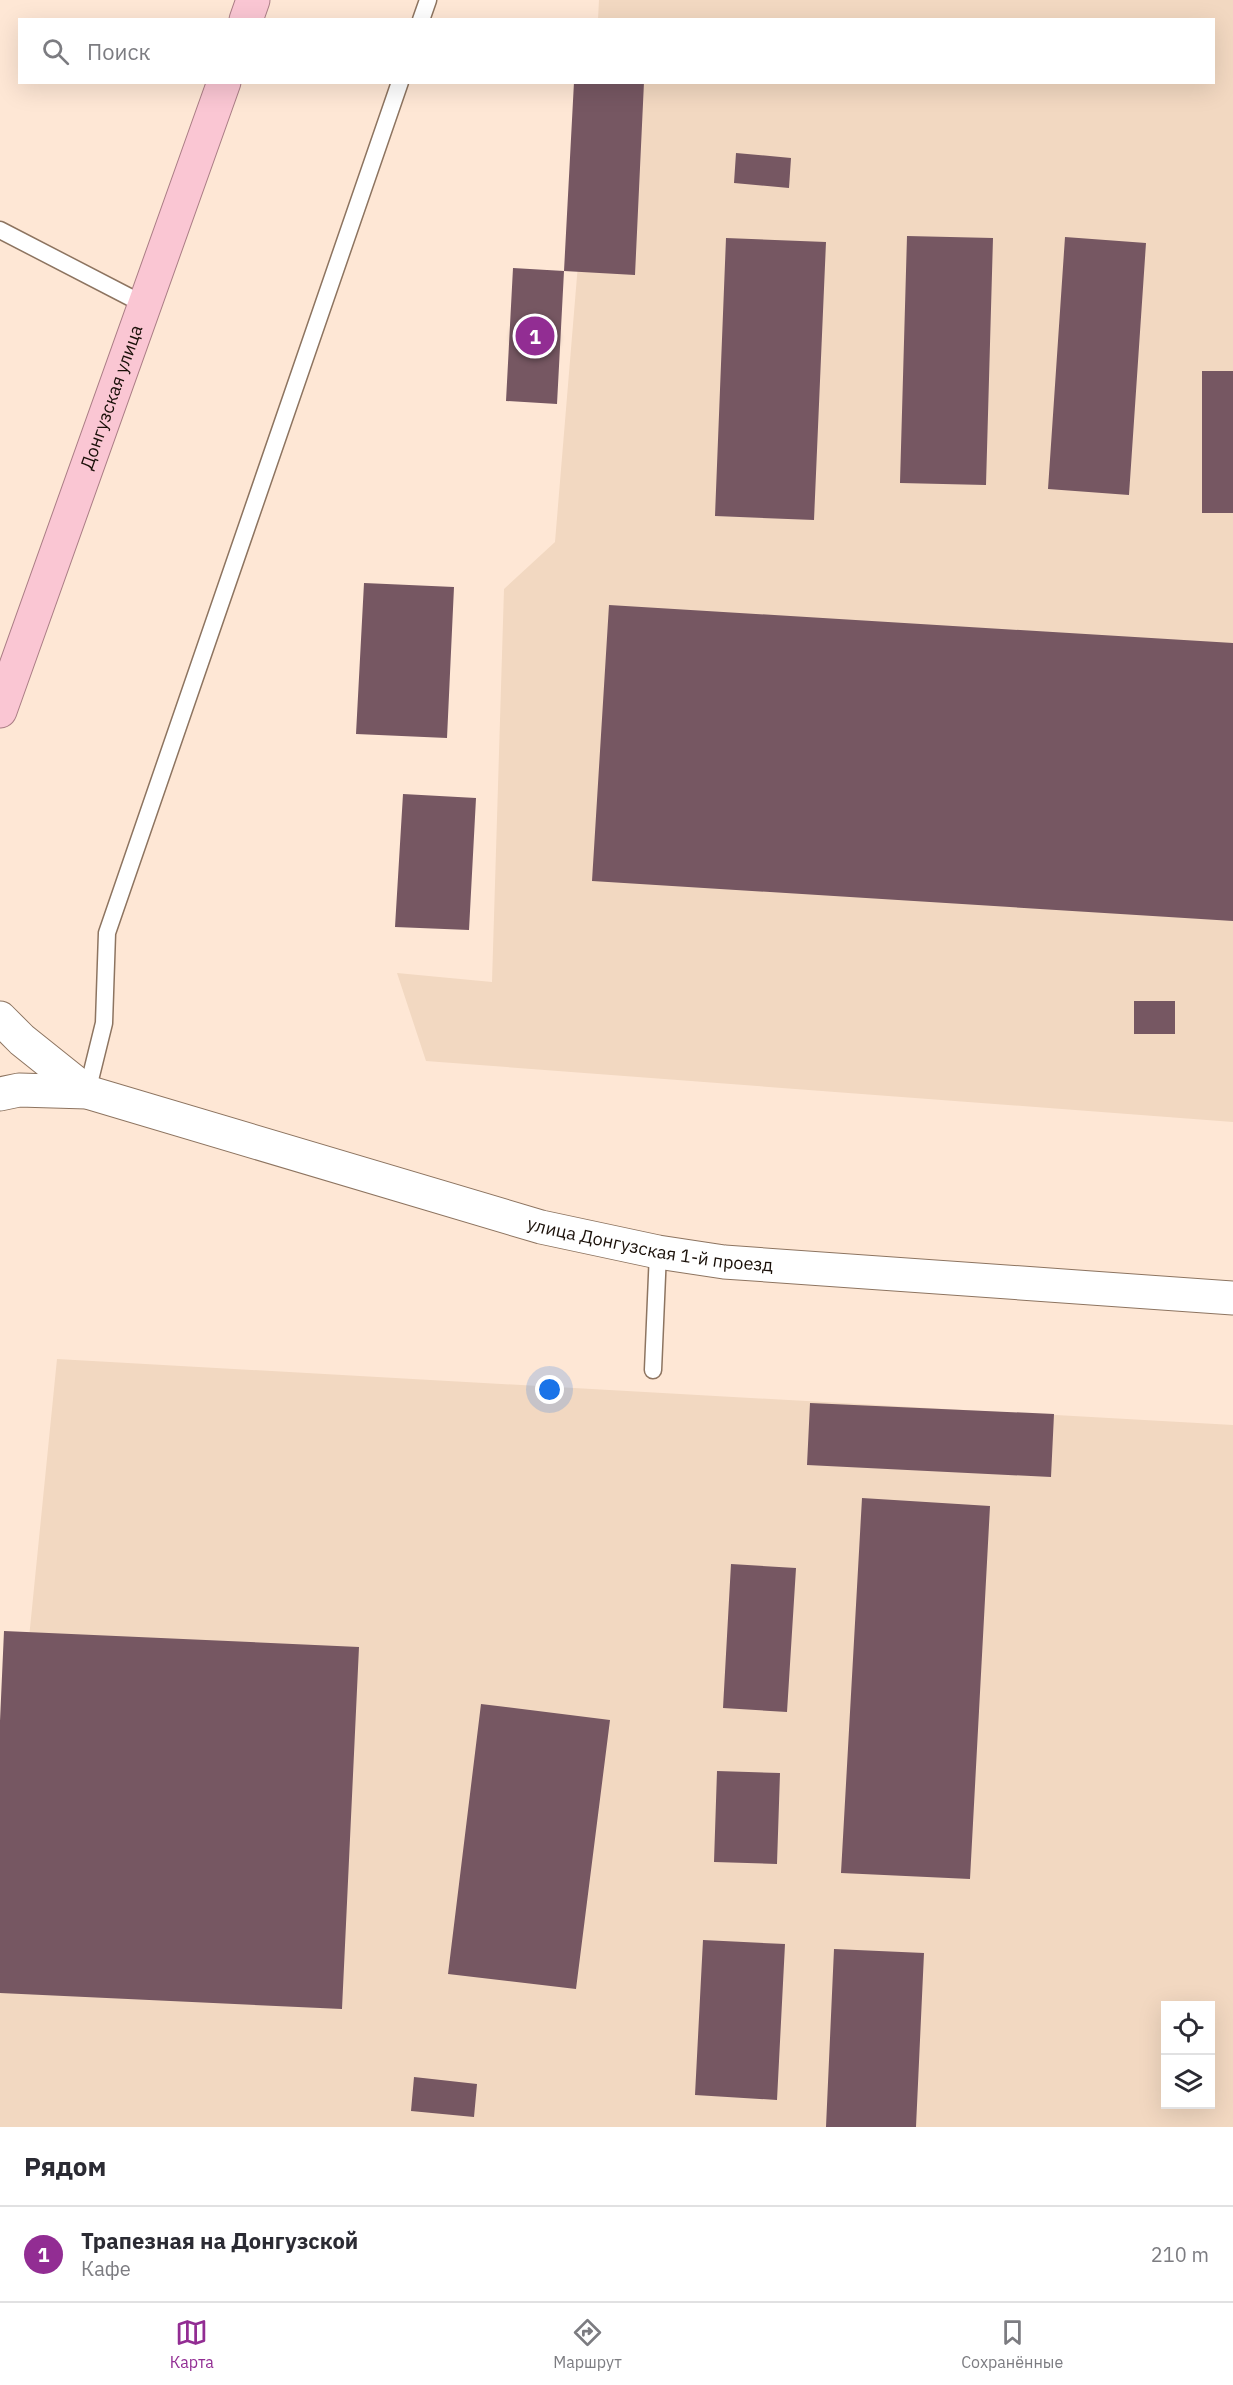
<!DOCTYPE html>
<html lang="ru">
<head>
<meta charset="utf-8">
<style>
	:root { --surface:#fff; --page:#f2f2f3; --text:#2b2b33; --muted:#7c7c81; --line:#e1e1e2; --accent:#922d93 }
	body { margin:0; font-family:"IBM Plex Sans",sans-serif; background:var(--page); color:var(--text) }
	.controls { position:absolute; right:18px; bottom:18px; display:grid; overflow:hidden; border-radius:0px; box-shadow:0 6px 24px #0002 }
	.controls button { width:54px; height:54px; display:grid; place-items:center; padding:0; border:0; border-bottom:2px solid var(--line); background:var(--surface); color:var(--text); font:30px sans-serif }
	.you { position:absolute; left:550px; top:1390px; width:21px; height:21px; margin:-15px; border:4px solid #fff; border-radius:50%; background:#1a73e8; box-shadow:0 0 0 9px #1a73e833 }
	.badge { display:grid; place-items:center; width:39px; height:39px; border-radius:50%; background:var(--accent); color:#fff; font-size:20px; font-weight:700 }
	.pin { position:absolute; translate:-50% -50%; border:3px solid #fff; box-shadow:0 2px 6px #0006 }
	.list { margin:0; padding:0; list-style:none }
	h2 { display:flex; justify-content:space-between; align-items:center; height:78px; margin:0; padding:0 24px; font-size:26px }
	h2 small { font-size:20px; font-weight:400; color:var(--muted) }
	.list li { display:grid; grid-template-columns:39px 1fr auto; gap:18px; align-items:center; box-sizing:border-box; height:96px; padding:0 24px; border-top:2px solid var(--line) }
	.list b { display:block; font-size:22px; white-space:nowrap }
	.list p { margin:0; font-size:20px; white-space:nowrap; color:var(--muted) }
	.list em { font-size:20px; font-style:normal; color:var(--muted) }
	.icon { flex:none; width:33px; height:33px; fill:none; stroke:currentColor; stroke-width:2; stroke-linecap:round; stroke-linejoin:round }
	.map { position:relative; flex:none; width:1233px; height:2127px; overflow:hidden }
	.search { position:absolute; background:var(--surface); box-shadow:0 6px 24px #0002; left:18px; right:18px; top:18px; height:66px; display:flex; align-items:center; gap:15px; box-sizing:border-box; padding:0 21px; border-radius:0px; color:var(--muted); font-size:22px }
	.sheet { height:174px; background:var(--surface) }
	nav { display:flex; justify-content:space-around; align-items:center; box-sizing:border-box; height:84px; border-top:2px solid var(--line); background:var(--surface); font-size:16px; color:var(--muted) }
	nav a { display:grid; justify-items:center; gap:3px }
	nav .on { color:var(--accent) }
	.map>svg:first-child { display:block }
	.built { fill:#f2d8c1; fill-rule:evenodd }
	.building { fill:#765762 }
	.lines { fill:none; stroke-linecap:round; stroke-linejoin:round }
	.service-casing { stroke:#8d7460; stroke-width:19 }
	.tertiary-casing { stroke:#8d7460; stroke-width:35 }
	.trunk-casing { stroke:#aa7d85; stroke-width:35 }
	.service { stroke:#fff; stroke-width:16 }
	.tertiary { stroke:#fff; stroke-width:33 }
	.trunk { stroke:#fac6d3; stroke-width:33 }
	.labels { text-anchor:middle; stroke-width:6; stroke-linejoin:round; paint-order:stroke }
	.street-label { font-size:18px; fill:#1a1009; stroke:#fee7d5 }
</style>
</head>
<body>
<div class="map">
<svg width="1233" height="2127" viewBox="0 0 1233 2127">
	<rect width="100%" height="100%" fill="#fee7d5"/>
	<!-- built -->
	<path class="built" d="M599,0H1233V1122L426,1061L397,973L492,982L504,589L555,542L593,83L1214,82V20L598,19Z
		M57,1359L1233,1425V2127H0V1927ZM1166,2006H1210V2104H1166Z"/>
	<!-- building -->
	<path class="building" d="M574,82H644L635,275L564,271Z
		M736,153L791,158L789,188L734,183Z
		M907,236L993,238L986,485L900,483Z
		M1065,237L1146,243L1129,495L1048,489Z
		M726,238L826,242L814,520L715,516Z
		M513,268L564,271L557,404L506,401Z
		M1202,371H1233V513H1202Z
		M364,583L454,587L447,738L356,734Z
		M609,605L1233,643V921L592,881Z
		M403,794L476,798L469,930L395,927Z
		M1134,1001H1175V1034H1134Z
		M810,1403L1054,1414L1051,1477L807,1465Z
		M862,1498L990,1506L970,1879L841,1873Z
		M731,1564L796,1568L787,1712L723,1708Z
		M4,1631L359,1647L342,2009L0,1993V1721Z
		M481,1704L610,1720L576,1989L448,1974Z
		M717,1771L780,1773L777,1864L714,1862Z
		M703,1940L785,1944L777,2100L695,2095Z
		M834,1949L924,1953L916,2127H826Z
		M414,2077L477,2084L474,2117L411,2111Z"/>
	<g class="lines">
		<!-- service casing -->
		<g class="service-casing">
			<path id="service" d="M421,20L428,0
				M0,230L145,305
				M87,1092L104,1023L107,933L400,82
				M653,1370L658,1252"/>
		</g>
		<!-- tertiary casing -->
		<g class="tertiary-casing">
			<g id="tertiary">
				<path d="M0,1018L22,1040L87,1092"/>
				<path id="s1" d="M0,1094L19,1090L87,1092L541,1227L658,1252L724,1262L1233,1298"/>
			</g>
		</g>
		<!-- trunk casing -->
		<g class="trunk-casing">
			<g id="trunk">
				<path d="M246,20L253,0"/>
				<path id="s2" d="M0,711L224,82"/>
			</g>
		</g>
		<!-- service -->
		<use href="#service" class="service"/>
		<!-- tertiary -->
		<use href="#tertiary" class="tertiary"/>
		<!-- trunk -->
		<use href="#trunk" class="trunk"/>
	</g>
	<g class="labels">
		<!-- street labels -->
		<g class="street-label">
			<text dy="6" stroke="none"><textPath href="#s2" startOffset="333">Донгузская улица</textPath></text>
			<text dy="6" stroke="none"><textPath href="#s1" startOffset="672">улица Донгузская 1-й проезд</textPath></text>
		</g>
	</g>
</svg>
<div class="controls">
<button><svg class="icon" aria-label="locate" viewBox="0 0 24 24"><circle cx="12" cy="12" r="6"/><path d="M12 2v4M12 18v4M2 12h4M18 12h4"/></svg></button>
<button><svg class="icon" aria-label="layers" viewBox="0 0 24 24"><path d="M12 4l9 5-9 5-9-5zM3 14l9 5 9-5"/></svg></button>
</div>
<div class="you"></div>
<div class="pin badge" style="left:535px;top:336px">1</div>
<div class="search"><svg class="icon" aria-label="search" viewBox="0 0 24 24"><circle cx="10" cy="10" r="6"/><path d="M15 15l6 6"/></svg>Поиск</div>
</div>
<section class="sheet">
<h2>Рядом<small></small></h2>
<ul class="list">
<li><span class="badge">1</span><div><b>Трапезная на Донгузской</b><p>Кафе</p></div><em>210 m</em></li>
</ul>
</section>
<nav>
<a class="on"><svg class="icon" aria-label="map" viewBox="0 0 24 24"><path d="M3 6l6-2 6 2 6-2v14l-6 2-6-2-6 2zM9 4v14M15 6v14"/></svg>Карта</a>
<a><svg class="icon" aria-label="directions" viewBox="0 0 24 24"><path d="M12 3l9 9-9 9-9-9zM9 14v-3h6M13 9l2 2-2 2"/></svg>Маршрут</a>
<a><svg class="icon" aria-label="saved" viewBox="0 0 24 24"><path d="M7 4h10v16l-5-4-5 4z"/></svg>Сохранённые</a>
</nav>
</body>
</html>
